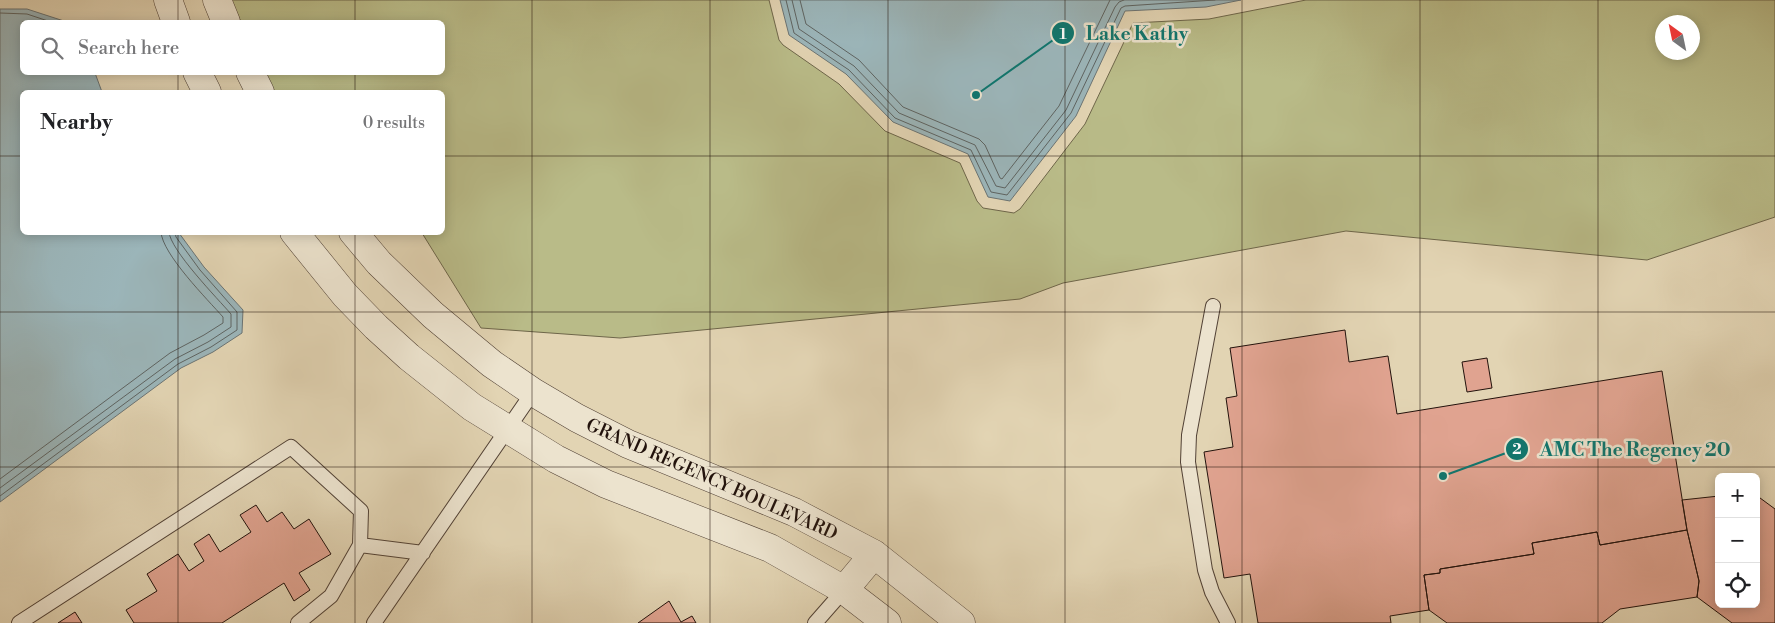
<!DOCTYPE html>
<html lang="en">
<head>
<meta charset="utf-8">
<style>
	:root { --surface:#fff; --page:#f6f6f6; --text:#202124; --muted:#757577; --line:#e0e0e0 }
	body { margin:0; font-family:"Libre Bodoni",serif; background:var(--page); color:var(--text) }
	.controls { position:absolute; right:15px; bottom:15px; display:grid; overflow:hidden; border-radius:8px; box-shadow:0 2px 12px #0003 }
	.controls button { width:45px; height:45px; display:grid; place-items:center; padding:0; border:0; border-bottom:1px solid var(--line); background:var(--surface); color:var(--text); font:25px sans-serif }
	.compass { position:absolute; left:1655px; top:15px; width:45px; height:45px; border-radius:50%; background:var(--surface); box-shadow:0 2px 12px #0003; rotate:327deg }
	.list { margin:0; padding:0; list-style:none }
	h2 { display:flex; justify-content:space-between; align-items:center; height:65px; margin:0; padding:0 20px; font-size:21px }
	h2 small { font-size:16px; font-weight:400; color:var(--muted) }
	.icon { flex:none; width:28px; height:28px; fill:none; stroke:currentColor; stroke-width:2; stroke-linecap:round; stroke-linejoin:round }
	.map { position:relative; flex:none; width:1775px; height:623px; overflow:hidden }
	.search { position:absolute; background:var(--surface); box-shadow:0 2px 12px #0003; left:20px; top:20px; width:425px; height:55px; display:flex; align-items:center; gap:12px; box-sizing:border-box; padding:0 18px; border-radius:8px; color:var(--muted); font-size:19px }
	.panel { position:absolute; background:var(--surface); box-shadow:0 2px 12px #0003; left:20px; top:90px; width:425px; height:145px; border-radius:8px }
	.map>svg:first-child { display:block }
	.green { fill:#b9bb88; stroke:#6e664a; fill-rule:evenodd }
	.water { fill:#9bb5b9; stroke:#6b7474 }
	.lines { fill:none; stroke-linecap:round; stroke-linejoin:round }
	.shore { stroke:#5e6462; stroke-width:1 }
	.building { fill:#e0a390; stroke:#22120c }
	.service-casing { stroke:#524236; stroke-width:16 }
	.tertiary-casing { stroke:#524236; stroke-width:29 }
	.service { stroke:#ece3ce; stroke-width:14 }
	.tertiary { stroke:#ece3ce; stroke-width:28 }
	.grid { fill:none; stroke:#22120c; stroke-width:1; stroke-opacity:0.55 }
	.labels { text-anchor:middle; stroke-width:5; stroke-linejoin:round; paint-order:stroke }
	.street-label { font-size:18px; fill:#22120c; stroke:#ece3ce }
	.leader { fill:none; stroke:#0f766e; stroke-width:2 }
	.callout-dot { fill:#0f766e; stroke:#ece3ce; stroke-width:2 }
	.mark-label { font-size:15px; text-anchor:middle; font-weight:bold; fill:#fff }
	.callout-label { font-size:19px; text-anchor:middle; font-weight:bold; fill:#0f766e; stroke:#ece3ce; stroke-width:5; stroke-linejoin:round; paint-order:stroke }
</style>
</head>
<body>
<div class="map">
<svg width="1775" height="623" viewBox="0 0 1775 623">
	<rect width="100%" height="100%" fill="#e2d4b3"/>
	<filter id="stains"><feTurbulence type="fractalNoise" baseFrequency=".004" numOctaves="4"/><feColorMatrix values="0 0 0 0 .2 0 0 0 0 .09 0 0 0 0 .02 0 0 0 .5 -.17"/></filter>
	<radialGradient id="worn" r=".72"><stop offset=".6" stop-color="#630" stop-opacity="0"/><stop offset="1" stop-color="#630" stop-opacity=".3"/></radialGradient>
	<!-- green -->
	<path class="green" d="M231,0H769L779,40L783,45L839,84L885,131L960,163L977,201L983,208L1014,213L1020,209L1085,124L1133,23L1209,19L1306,0H1775V217L1647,260L1346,231L1063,283L1020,299L620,338L481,328L422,233L442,232V92H275L265,73L442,72V22H241ZM1662,22H1692V52H1662Z"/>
	<!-- water -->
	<path class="water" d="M780,0H1241L1206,7L1125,11L1076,116L1010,201L988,197L968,154L893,122L846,74L789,35Z
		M0,9H27L67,22H22V72L95,73L102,92H22V232L179,233L204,267L243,310L242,333L213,352L181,368L0,502Z"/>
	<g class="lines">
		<!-- shore -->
		<path class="shore" d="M786,0L794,33L849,70L895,118L971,150L991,192L1007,195L1071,113L1121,8L1125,6L1215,0
			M792,0L799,29L854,66L899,113L975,145L996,186L1005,188L1066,110L1115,7L1119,2L1124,0
			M800,0L806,24L859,60L903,107L979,139L985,145L1000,178L1002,179L1059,106L1110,0
			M0,13L27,14L51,22
			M0,479L170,353L204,335L223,323V317C208,300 162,254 161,232
			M0,488L175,359L208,342L231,327V314C218,299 170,250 169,232
			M0,496L178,364L211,347L237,330V312L200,270L176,237L175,232"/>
	</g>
	<!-- building -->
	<path class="building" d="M1345,330L1349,362L1388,356L1397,414L1662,371L1687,530L1600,545L1597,532L1532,543L1534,554L1440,569V573L1424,575L1429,610L1390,616L1391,623H1258L1250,574L1224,578L1204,452L1233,447L1226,398L1237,396L1230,348Z
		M1487,358L1492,388L1467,392L1462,362Z
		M1756,495L1775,509V623H1732L1697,597L1699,581L1687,530L1682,500L1719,496V604H1756Z
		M256,505L267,522L282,512L294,529L309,519L331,554L299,573L310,590L294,601L284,583L222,623H134L126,610L157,591L147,574L178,554L189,571L204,561L194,544L209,534L220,552L251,532L240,515Z
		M1687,530L1699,581L1697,597L1620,609L1602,623H1447L1429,610L1424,575L1440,573V569L1534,554L1532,543L1597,532L1600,545Z
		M669,601L681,622L692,616L696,623H638Z
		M75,612L82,623H58Z"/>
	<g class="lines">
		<!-- service casing -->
		<g class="service-casing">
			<path id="service" d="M1213,306L1189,435L1188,462L1205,570L1212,592L1228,623
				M19,623L291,447L361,511L360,545
				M298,623L331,596L360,545L423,553
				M374,623L533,392
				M815,623L844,590"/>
		</g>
		<!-- tertiary casing -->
		<g class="tertiary-casing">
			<path id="tertiary" d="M168,0L176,22
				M217,0L226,22
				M197,72L207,92
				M250,72L260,92
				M294,232L345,295L376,327L409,357L472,407L556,459L606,484L770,548L844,590L887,623
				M353,232L379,263L433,315L492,364L533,392L577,418L628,444L794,512L874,554L961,623
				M844,590L874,554"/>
		</g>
		<!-- service -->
		<use href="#service" class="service"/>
		<!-- tertiary -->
		<use href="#tertiary" class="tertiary"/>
	</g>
	<!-- grid -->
	<path class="grid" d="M178,0V22M355,0V22M532,0V623M710,0V623M888,0V623M1065,0V623M1242,0V623M1420,0V623M1598,0V623M178,72V92M355,72V92M0,156H22M442,156H1775M178,232V623M355,232V623M0,312H1775M0,467H1775"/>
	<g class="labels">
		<!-- street labels -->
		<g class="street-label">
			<text transform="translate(712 479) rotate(24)" y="6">GRAND REGENCY BOULEVARD</text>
		</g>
	</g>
	<!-- callouts -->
	<path class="leader" d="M976 95L1063 33M1443 476L1517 449"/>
	<g class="callout-dot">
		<circle cx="976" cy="95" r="5"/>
		<circle cx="1443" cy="476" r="5"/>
		<circle cx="1063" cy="33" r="12"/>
		<circle cx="1517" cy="449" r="12"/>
	</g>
	<g class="mark-label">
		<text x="1063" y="39">1</text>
		<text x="1517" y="454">2</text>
	</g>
	<g class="callout-label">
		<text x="1137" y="40">Lake Kathy</text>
		<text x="1635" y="456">AMC The Regency 20</text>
	</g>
	<rect width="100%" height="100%" filter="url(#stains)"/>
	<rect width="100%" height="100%" fill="url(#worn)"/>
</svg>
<div class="controls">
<button>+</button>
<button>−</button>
<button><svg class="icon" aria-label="locate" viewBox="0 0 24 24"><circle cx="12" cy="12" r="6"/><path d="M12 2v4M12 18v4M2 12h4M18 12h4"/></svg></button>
</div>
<svg class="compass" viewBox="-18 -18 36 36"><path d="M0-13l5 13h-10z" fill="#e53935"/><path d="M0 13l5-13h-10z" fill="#757577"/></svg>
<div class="search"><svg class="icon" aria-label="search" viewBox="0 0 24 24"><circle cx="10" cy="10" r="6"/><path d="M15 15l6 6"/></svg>Search here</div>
<section class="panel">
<h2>Nearby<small>0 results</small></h2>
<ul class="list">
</ul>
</section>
</div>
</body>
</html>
